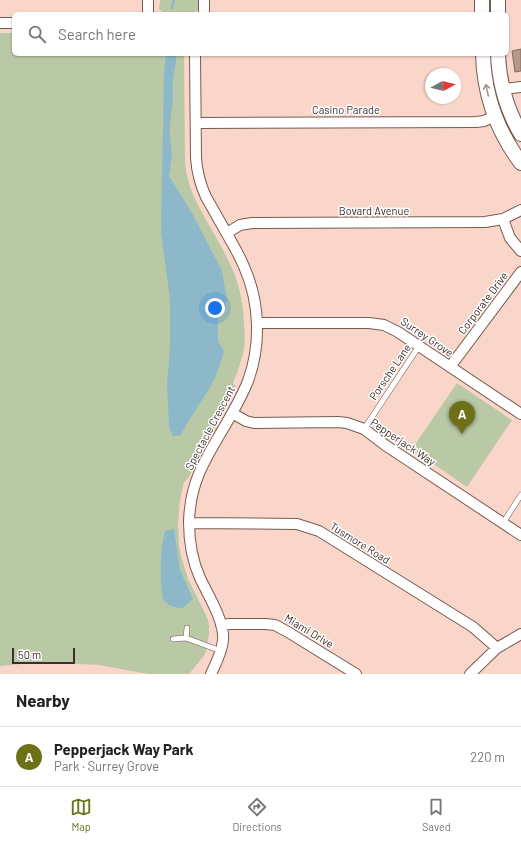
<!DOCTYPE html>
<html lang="en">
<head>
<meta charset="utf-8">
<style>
	:root { --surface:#fff; --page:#f2f2f2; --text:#222; --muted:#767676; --line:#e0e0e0; --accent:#6c7117 }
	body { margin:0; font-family:Barlow,sans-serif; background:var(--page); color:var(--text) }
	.compass { position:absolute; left:425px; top:68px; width:36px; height:36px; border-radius:50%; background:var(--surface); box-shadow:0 1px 3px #0004; rotate:82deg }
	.scale { position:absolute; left:12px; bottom:10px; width:63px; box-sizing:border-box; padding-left:4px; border:2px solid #3c2e29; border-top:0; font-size:11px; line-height:14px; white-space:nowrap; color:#3c2e29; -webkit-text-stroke:3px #fff; paint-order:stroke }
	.you { position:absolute; left:215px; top:308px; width:14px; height:14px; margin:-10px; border:3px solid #fff; border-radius:50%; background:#1a73e8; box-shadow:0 0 0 6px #1a73e833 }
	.badge { display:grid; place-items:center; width:26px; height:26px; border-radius:50%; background:var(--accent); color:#fff; font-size:13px; font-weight:700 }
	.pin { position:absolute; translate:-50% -33px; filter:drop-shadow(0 1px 2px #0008) }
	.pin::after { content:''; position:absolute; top:21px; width:14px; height:12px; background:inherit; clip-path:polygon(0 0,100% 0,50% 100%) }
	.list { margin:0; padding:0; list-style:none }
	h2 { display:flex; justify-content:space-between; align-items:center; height:52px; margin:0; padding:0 16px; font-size:17px }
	h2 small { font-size:13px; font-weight:400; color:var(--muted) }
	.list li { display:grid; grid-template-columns:26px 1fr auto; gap:12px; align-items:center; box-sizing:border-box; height:60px; padding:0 16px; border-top:1px solid var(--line) }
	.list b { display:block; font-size:15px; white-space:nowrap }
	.list p { margin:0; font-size:13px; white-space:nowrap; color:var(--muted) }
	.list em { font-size:13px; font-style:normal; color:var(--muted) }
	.icon { flex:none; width:22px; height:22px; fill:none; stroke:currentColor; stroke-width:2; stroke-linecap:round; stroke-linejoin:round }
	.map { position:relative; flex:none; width:521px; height:674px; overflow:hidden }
	.search { position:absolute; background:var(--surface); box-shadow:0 1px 3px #0004; left:12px; right:12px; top:12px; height:44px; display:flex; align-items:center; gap:10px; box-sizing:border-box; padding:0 14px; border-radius:6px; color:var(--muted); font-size:15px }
	.sheet { height:112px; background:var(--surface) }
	nav { display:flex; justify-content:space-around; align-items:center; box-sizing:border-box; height:56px; border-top:1px solid var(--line); background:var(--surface); font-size:11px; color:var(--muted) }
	nav a { display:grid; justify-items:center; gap:2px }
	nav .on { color:var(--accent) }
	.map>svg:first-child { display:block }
	.green { fill:#b9c8a5 }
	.water { fill:#8db8c9 }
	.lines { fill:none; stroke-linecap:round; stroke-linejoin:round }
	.stream { stroke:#8db8c9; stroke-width:2.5 }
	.building { fill:#b8978b; stroke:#87695d }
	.lane-casing { stroke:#785b4f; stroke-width:6 }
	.street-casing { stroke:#785b4f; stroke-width:12 }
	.secondary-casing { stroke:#785b4f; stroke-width:16 }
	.lane { stroke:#fff; stroke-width:5 }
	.street { stroke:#fff; stroke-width:10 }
	.secondary { stroke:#fff; stroke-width:14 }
	.oneway { stroke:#9e9694 }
	.labels { text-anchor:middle; stroke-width:3; stroke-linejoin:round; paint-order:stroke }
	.street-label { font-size:11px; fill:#3c2e29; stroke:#fff }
</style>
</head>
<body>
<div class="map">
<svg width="521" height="674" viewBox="0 0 521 674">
	<rect width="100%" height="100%" fill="#f9d6c9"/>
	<!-- green -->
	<path class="green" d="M160,0H199V9L195,12L164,13L159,9Z
		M0,33H14V54H184L185,161C187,187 197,203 209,225C229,260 243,283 244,324C245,334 245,345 243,354C240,364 237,374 233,383L236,387L232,397L198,457L189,477L184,482L180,500L178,522L179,545L181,556L188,579L204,611L208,620L209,626V634L206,651L203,657L189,674H148L99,665L63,663H31L0,666Z
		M457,383L512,420L467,487L412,449Z"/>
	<!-- water -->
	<path class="water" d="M166,54H177L173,80V101L170,123V137L172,155L169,176L192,213L222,271L227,301L218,317V341L224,351C221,362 217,374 212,384C202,401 190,417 181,435L173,436L169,427L167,385L170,349V299L161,233L164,72Z
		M174,529L180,570L193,599L183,608C176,608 167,606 163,599C163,599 163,594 162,593C160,574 160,549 165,531Z"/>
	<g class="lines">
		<!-- stream -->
		<path class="stream" d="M172,8L174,0"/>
	</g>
	<!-- building -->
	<path class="building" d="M521,49V71L515,72L512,51Z"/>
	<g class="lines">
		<!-- lane casing -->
		<g class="lane-casing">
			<path id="lane" d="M364,429L419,346
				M503,523L521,495
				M186,638L187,628
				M173,639L186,638L221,651"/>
		</g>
		<!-- street casing -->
		<g class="street-casing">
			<path id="street" d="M204,0V14
				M148,14V0
				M0,23H14
				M195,54L196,158C197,172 200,184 206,197C213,209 220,222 227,234C233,245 240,256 245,269C260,304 261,345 248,381C242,396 234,410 226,424C206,458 190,481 189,522C189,541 192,560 200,578C208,595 225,622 223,640C222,652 216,663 211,674
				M503,89L521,87
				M196,123L476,122L484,121L495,116
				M503,219L510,238L521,251
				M227,233L240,225L252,223L485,222L503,219L521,210
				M257,323H369L384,325L398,332L521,414
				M450,367L521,272
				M232,413L246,421L254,423L338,422L347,423L364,429L385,445L521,535
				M189,523L297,524L319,531L473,627L497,648
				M221,625L230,624H265L275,625L288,632L356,674
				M470,674L497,648L521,634"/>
		</g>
		<!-- secondary casing -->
		<g class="secondary-casing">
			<path id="secondary" d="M498,0V14
				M482,14V0
				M483,54C484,94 497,131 521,163
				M498,54C499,82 507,110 521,134"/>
		</g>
		<!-- lane -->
		<use href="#lane" class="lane"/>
		<!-- street -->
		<use href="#street" class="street"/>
		<!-- secondary -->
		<use href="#secondary" class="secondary"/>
	</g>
	<!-- one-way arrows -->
	<defs><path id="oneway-shaft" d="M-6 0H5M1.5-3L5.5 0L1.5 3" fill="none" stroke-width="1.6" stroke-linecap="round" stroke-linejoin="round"/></defs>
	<use class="oneway" href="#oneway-shaft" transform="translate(487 90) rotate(-103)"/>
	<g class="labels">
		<!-- street labels -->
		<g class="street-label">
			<text x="346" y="114">Casino Parade</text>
			<text x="374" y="215">Bovard Avenue</text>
			<text transform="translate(483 303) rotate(-53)" y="4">Corporate Drive</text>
			<text transform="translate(427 337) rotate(34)" y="4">Surrey Grove</text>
			<text transform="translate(390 372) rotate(-56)" y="4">Porsche Lane</text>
			<text transform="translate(210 428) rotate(-62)" y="4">Spectacle Crescent</text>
			<text transform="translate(403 442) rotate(34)" y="4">Pepperjack Way</text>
			<text transform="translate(360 543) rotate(32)" y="4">Tusmore Road</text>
			<text transform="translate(309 631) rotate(31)" y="4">Miami Drive</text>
		</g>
	</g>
</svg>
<svg class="compass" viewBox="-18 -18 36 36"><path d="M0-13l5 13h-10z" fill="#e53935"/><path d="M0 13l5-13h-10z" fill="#767676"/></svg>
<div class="scale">50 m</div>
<div class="you"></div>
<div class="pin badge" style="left:462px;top:434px">A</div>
<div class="search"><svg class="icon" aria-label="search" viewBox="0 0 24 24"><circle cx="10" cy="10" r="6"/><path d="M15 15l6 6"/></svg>Search here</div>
</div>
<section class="sheet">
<h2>Nearby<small></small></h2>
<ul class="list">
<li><span class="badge">A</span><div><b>Pepperjack Way Park</b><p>Park · Surrey Grove</p></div><em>220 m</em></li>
</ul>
</section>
<nav>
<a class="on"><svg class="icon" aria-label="map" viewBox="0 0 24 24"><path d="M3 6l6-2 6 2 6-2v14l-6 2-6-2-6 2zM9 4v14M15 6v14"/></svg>Map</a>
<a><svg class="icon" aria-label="directions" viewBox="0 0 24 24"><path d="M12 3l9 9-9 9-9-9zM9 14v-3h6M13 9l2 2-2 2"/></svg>Directions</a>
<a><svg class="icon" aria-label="saved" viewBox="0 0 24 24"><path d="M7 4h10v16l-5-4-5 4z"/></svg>Saved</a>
</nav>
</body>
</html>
